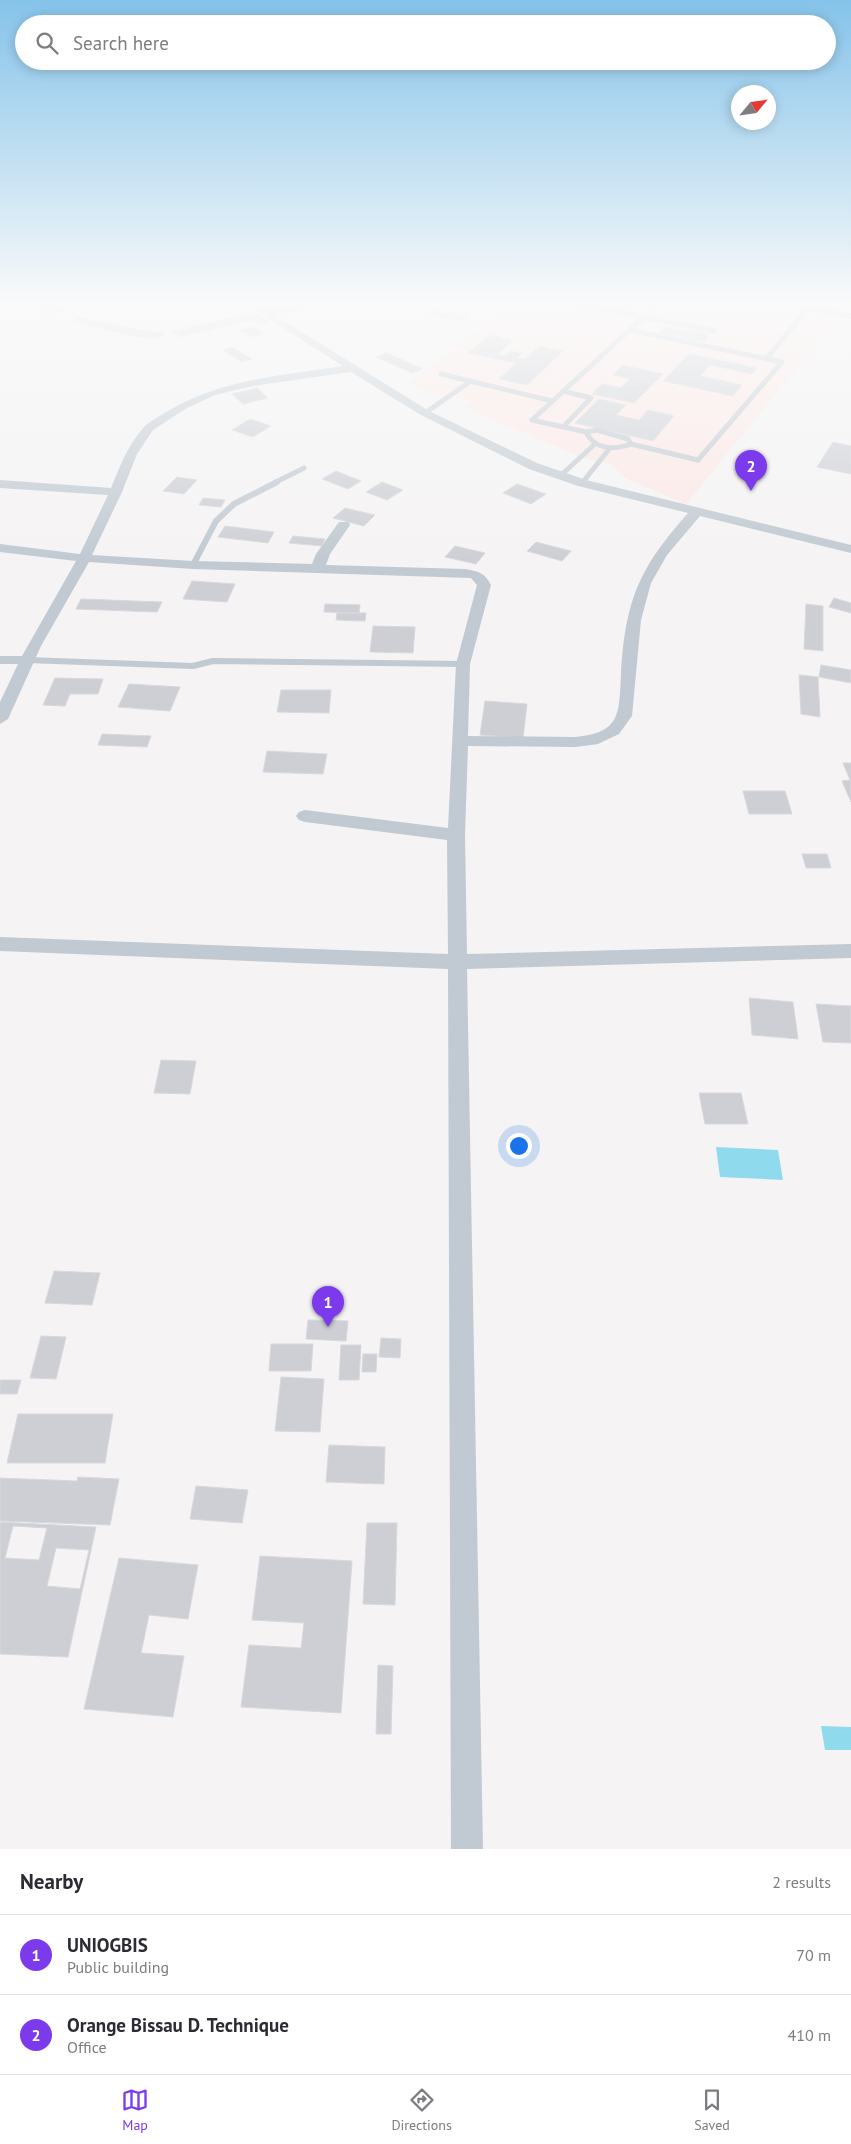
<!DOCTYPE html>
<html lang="en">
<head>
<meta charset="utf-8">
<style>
	:root { --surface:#fff; --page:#f7f7f7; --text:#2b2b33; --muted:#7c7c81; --line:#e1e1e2; --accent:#7c3aed }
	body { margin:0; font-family:"PT Sans",sans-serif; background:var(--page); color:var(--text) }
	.compass { position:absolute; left:731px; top:85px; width:45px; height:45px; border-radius:50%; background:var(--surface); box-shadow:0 2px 12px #0003; rotate:61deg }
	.you { position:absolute; left:518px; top:1145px; width:18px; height:18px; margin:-12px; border:4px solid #fff; border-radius:50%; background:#1a73e8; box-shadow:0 0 0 8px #1a73e833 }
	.badge { display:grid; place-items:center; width:32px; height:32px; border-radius:50%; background:var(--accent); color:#fff; font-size:16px; font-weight:700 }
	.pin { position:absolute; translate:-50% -41px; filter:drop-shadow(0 1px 2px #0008) }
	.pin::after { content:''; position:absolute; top:26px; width:18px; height:15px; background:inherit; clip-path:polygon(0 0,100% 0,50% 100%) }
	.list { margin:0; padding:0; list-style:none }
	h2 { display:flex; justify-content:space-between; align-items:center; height:65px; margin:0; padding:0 20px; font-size:21px }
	h2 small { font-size:16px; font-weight:400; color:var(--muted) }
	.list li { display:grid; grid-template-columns:32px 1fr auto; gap:15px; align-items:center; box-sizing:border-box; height:80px; padding:0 20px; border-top:1px solid var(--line) }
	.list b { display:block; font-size:19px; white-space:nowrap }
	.list p { margin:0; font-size:16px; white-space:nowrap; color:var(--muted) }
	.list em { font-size:16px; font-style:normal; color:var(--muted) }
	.icon { flex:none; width:28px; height:28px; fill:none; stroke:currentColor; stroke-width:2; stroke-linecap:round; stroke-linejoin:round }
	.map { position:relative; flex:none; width:851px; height:1849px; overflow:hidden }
	.search { position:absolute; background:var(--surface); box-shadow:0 2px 12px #0003; left:15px; right:15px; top:15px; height:55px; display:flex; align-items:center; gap:12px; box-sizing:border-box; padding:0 18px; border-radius:28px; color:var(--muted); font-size:19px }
	.sheet { height:225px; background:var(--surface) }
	nav { display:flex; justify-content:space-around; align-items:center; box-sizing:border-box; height:70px; border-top:1px solid var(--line); background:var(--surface); font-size:14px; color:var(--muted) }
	nav a { display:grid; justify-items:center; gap:2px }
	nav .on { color:var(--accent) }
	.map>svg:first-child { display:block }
	.medical { fill:#fce8e6 }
	.water { fill:#90daee }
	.building { fill:#cdcfd5; stroke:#d7d9de; fill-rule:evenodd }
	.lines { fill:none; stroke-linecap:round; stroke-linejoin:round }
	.service-far1 { stroke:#c1cad2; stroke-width:5 }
	.service { stroke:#c1cad2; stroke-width:6 }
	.minor { fill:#c1cad2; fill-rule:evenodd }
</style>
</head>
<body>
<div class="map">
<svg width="851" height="1849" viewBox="0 0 851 1849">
	<rect width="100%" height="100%" fill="#f5f3f3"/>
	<!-- medical -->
	<path class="medical" d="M516,301H704L835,322L686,504L625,478L612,465L580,457L466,408L471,401L435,393L410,383Z"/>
	<!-- water -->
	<path class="water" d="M716,1147L778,1150L783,1180L720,1177Z
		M821,1726L851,1727V1750H825Z"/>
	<!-- building -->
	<path class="building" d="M43,301H49L57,306L44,309L34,304Z
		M224,301H238L243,305L234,307Z
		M473,301H511L503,307Z
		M62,307L65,310L45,315L41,312Z
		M434,310L468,316L462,321L428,315Z
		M255,313L269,322L261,324L247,315Z
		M244,315L252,320L179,337L172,331Z
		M80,317L92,320L84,324L72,321Z
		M95,321L148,331L164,332L160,338H144L85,325Z
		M254,327L265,333L252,337L240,330Z
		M665,327L685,331L687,330L710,334L703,342L659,333Z
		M489,335L513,340L498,354L505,356L511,351L522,353L517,358L525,359L540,346L563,351L527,385L499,379L516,363L468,353Z
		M232,347L252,359L242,362L223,350Z
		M387,353L423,369L412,373L376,357Z
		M689,354L757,368L752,374L710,365L700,376L742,385L733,396L663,381Z
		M623,365L663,374L634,403L592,394L602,384L621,388L630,379L613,375Z
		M257,388L268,398L243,404L232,394Z
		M599,399L626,405L616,415L639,420L648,410L674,416L653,441L575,423Z
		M250,419L271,426L253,437L232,430Z
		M833,442L851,446V474L817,467Z
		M336,471L361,481L348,489L322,479Z
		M177,477L197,480L184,494L163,491Z
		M382,482L403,490L387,500L366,492Z
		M517,484L546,494L531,504L503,493Z
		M203,498L225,500L221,507L199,505Z
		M345,508L375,515L364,526L333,518Z
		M225,526L274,532L268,543L218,537Z
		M293,536L325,539L322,546L289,543Z
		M536,542L571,551L562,561L527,551Z
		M455,546L485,553L476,564L445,557Z
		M192,581L235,584L227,602L183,599Z
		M834,598L851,603V613L829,607Z
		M81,599L162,602L157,612L76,609Z
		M325,604L360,605L359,613L324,612Z
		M806,604L823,606V651L804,649Z
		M337,613H366L365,621L336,620Z
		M373,626L415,627L413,653L370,652Z
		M821,665L851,670V683L819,677Z
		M799,675L818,677L820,717L801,714Z
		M55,678L103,679L98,694H70L65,706L43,705Z
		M129,684L180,687L170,711L118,707Z
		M281,690H331L329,713L277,712Z
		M485,701L527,704L523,738L480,735Z
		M102,734L151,736L147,747L98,745Z
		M267,751L327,754L323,774L263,772Z
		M843,763H851V802L842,781L850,780Z
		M743,791H785L792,814H749Z
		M802,854H827L831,868H806Z
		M749,998L793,1002L798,1039L752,1035Z
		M816,1004L851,1006V1043L823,1042Z
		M161,1060L196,1061L190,1094L154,1093Z
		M699,1093H741L748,1124H705Z
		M54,1271L100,1273L92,1305L45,1303Z
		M308,1320L348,1321L346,1341L306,1339Z
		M41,1336L66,1337L56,1379L30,1378Z
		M381,1338L401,1339L400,1358L379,1357Z
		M271,1344H313L311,1371H269Z
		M341,1345H361L359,1380H339Z
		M363,1354H377L376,1372H362Z
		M281,1377L324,1379L320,1432L275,1431Z
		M0,1380H21L17,1394H0Z
		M18,1414H113L105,1463H7Z
		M329,1445L385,1447L384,1484L326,1482Z
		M78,1477L119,1479L110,1525L0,1521V1478L77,1481Z
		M196,1486L248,1490L242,1523L190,1519Z
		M0,1522L96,1527L68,1657L0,1654ZM13,1526L47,1528L39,1560L5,1558ZM56,1548L89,1550L80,1589L47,1586Z
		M367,1523H397L395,1605L363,1604Z
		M260,1556L352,1561L341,1713L241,1707L249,1645L301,1648L304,1623L252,1620Z
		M119,1558L198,1565L188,1619L149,1615L141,1653L184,1656L173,1717L84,1709Z
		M378,1665L393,1666L391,1734H376Z"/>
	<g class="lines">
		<!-- service-far1 -->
		<path class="service-far1" d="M564,301L714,331
			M630,330L782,362L698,460L631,444
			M766,359L808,308
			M441,374L552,401
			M563,391L591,398L563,427
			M425,413L471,381
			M597,430L628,439L631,444C615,450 594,450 586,432Z
			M586,432L532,420L661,301
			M560,476L595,444
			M274,483L304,468
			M582,483L610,448"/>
		<!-- service -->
		<path class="service" d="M193,565L216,521L234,504L277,482
			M27,660L193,666L213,661L463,664"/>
		<!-- minor -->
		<path class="minor" d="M241,301H253L270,311L311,301H330L276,316L429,411L537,463L586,480L851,545V553L700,516L667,555L651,583L641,620L632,716L619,734L598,744L576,747L468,746L465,835L467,954L851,944V958L467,969L483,1849H451L448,969L0,951V937L448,954L447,840L305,822L299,820L296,816L299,812L305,810L448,828L456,664L477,585L471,578L193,569L89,562L41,646L8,719L0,724V702L18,664H0V656H22L76,561L0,552V544L80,554L108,495L0,488V480L111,488C120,466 128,445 144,427C148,422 157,418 163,414C217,379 281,376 343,366ZM351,372L421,415L529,469L578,486L688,513C645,562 628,591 622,658C620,673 622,705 615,718C607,733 591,735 576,737L468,736L470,664L491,585C485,573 478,571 465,569L326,565L330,554L350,525L349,522H339L316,554L312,564L193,561L92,555L122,492L137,454L153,430L187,408L215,395L253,386Z
			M755,301H780L851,313V319Z"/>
	</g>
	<!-- sky -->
	<linearGradient id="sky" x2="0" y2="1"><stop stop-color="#85c3ea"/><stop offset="0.54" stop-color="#fafafa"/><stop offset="1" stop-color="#fafafa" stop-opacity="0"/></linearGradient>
	<rect width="851" height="560" fill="url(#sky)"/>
</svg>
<svg class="compass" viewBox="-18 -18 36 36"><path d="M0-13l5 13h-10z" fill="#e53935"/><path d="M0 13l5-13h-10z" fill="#7c7c81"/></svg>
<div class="you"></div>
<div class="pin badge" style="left:328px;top:1327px">1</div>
<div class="pin badge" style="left:751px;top:491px">2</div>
<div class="search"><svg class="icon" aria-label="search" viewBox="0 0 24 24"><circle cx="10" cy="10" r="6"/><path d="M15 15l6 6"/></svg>Search here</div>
</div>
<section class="sheet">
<h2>Nearby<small>2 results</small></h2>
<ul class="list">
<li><span class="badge">1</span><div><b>UNIOGBIS</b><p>Public building</p></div><em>70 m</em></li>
<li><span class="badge">2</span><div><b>Orange Bissau D. Technique</b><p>Office</p></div><em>410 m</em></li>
</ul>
</section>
<nav>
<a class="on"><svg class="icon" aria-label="map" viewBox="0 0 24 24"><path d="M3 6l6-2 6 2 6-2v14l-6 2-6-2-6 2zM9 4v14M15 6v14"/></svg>Map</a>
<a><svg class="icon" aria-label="directions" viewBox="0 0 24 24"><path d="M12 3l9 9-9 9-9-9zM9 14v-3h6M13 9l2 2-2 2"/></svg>Directions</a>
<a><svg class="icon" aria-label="saved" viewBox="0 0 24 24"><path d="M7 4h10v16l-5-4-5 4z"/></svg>Saved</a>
</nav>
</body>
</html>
